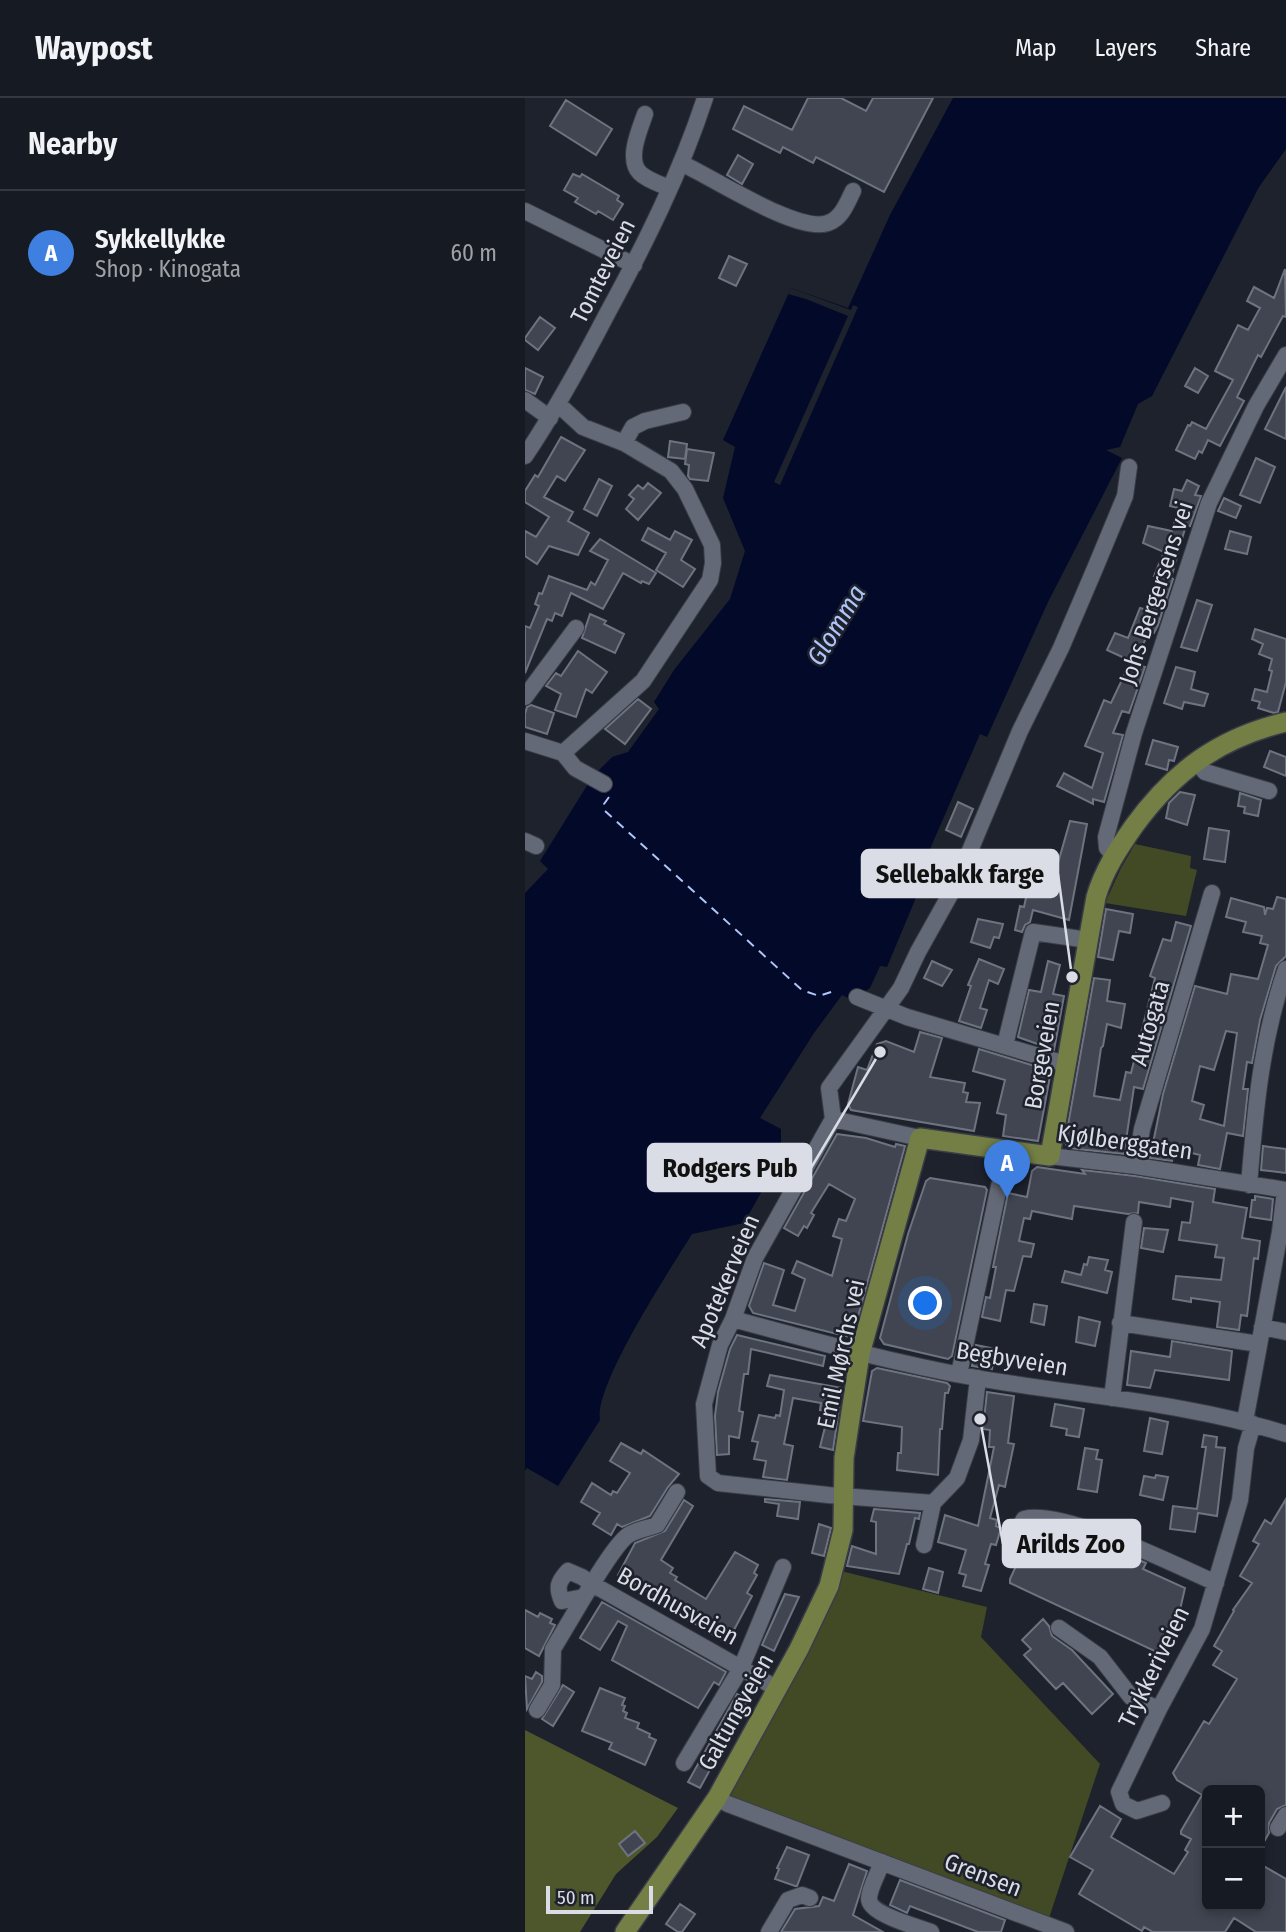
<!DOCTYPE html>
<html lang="en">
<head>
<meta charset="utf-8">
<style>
	:root { --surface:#161a22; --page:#23272f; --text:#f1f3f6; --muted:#9ea1a5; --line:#353840; --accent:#0b8043 }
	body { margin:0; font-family:"Fira Sans Condensed",sans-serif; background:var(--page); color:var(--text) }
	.controls { position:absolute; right:21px; bottom:21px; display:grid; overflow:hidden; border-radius:10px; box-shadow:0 4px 10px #0003 }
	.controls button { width:63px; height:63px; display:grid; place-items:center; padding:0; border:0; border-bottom:2px solid var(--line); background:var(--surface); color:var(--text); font:35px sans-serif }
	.scale { position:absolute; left:21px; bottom:18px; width:107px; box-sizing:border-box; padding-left:7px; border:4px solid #dadde5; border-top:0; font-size:19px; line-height:24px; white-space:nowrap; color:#dadde5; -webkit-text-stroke:5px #1e222d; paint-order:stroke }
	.you { position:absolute; left:401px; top:1206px; width:24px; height:24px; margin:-18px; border:5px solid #fff; border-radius:50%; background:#1a73e8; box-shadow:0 0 0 10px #1a73e833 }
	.badge { display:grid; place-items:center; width:46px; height:46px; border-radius:50%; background:var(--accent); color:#fff; font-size:23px; font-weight:700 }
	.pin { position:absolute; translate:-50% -58px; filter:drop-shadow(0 2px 4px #0008) }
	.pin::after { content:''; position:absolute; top:37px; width:24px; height:21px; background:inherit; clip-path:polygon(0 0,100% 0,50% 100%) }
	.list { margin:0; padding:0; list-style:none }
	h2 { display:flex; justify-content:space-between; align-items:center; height:91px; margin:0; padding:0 28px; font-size:30px }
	h2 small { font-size:23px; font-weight:400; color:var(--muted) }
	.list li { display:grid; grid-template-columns:46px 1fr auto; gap:21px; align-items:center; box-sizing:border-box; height:126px; padding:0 28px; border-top:2px solid var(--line) }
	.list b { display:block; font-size:26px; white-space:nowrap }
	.list p { margin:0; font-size:23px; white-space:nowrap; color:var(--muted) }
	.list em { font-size:23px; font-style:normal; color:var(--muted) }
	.map { position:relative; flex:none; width:761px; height:1834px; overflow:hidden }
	header { display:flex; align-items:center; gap:42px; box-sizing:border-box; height:98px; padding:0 35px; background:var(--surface); border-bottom:2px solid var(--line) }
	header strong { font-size:33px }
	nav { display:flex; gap:38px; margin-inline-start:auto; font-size:24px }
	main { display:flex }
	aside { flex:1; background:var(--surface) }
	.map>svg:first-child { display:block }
	.green { fill:#424a25 }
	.forest { fill:#4e572b }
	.water { fill:#030928 }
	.pier { fill:#1e222d }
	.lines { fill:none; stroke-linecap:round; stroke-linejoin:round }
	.ferry { stroke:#afc5f9; stroke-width:2; stroke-dasharray:9 7; stroke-linecap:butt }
	.building { fill:#404551; stroke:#6e7380; stroke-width:2; fill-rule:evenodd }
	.minor-casing { stroke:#3a3d47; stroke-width:18 }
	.major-casing { stroke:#3a3d47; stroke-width:22 }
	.minor { stroke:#636976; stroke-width:16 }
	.major { stroke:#737f45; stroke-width:19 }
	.labels { text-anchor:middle; stroke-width:5; stroke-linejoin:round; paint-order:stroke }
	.street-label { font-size:24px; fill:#dadde5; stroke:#1e222d }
	.water-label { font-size:26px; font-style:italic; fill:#afc5f9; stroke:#1e222d }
	.leader { fill:none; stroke:#dadde5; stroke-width:2.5 }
	.callout-dot { fill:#dadde5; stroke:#1e222d; stroke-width:2.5 }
	.callout { fill:#dadde5; stroke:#dadde5; stroke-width:2.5 }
	.callout-label { font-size:26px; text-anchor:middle; font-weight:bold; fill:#111 }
</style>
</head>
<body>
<header>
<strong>Waypost</strong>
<nav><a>Map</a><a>Layers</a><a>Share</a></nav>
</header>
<main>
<aside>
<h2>Nearby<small></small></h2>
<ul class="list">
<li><span class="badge" style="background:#3f7fe0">A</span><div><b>Sykkellykke</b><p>Shop · Kinogata</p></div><em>60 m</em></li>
</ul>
</aside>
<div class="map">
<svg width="761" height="1834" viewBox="0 0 761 1834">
	<rect width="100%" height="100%" fill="#1e222d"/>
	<!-- green -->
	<path class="green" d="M610,746L666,758L665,770L672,772L661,818L580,805L596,770Z
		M316,1473L462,1509L456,1539L575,1666L523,1823L201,1698Z"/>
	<!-- forest -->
	<path class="forest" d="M0,1632L153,1710L132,1739L91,1776L55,1834H0Z"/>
	<!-- water -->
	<path class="water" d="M428,0H761V51L734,89L627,298L613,306L595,349L581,352L597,360L523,504L462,639L455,636L405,751L424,759L421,769L401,761L396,776L400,778L362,869L355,868L345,890L334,897L330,903L317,897L289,935L235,1020L256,1031V1059L219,1125L167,1136C146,1170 69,1287 75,1322L33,1388L2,1370L0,1373V795L23,771L15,763L68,678L87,659L103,654L134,611L129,604L149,572L205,501L220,453L198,400L210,349L198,342L266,190L323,210L365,117Z"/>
	<!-- pier -->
	<path class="pier" d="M266,190L326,212L328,207L333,209L255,387L249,384L323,218L281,201L263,196Z"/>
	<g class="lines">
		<!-- ferry -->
		<path class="ferry" d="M84,699L79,706V712L277,892L294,898L309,893"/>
	</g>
	<!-- building -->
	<path class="building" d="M283,0H316L341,13L348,0H408L359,94L291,59L288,65L258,49L255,55L208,31L219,8L267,32Z
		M41,2L87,31L71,57L25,28Z
		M213,57L228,66L217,86L202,77Z
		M48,76L55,79L57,76L94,98L92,102L98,106L88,122L73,113L71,116L50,104L53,100L39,92Z
		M204,158L222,166L211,188L194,180Z
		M760,171L761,219L758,218L736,259L733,257L712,299L719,303L695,348L683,342L677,355L674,353L670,361L651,352L663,327L665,328L667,324L681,331L708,282L690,273L713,227L723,232L735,210L722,203L729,189L749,200Z
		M15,219L30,230L13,252L0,242V240Z
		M0,270L18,279L10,296L0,292Z
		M670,270L683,278L673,295L660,288Z
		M761,289V341L740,331Z
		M36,339L60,352L40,383L32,378L19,399L48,414L43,423L64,435L53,457L24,448L12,466L0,458V433L11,439L24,419L0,404V393L10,377L13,379Z
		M145,343L162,346L160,361L143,359Z
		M162,351L189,355L183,383L165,381L163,378L164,367L160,366Z
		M731,360L750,369L735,405L715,397Z
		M74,381L87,388L72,418L59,411Z
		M662,382L674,388L670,397L676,398L665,428L661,427L646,480L648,481L633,527L629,535L624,533L610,565L620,569L604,615L597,613L588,635L598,637L579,704L568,701V706L532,688L539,675L567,690L578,655L560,648L579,602L586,605L606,563L582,552L590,535L603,540L615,510L623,512L633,479L629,478L639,454L618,445L623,428L647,433L653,410L645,408L649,391L657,393Z
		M123,385L136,395L113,422L101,411L109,401L104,397L113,387L118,391Z
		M699,400L716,408L711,420L693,413Z
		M123,430L145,442L150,433L167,442L156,462L170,471L158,489L131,472L141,455L117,442Z
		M705,433L726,439L722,456L700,451Z
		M75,441L131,475L124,486L117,483L116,485L98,475L78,511L46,495L37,518L30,515L27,523L22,521L0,575V528L5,530L14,508L10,506L14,495L17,496L24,478L62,492L66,484L70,487L83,462L65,453Z
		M672,502L687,507L672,553L656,549Z
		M65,516L81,523L79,526L99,536L90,555L57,540Z
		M730,531L761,541V584L753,614L749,615L733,610L735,604L727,602L730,591L742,594L747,573L744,572L747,561L734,556L738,546L727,541Z
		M53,553L82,574L67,595L61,591L51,619L30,612L36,596L21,588L31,575L36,578Z
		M651,569L670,574L666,591L683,596L679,608L659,604L657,611L639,605Z
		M113,601L126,611L100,646L80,631Z
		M6,607L29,615L22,636L0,629V616L2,609Z
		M628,642L653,649L649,663L644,662L642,672L621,666Z
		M745,653L761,659V678L739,669Z
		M655,694L670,697L662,727L641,720L644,705Z
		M715,695L736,702L733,718L719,715L720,709L713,708Z
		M433,704L448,711L436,739L421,732Z
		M545,723L562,726L544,822L508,812L505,824L500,827L497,834L490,832L495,808L499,809L505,781L527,786Z
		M684,730L704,733L700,764L679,761Z
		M752,799L761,801V858L751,868L735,922L727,965L722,964L718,991H723L718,1038L702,1035L695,1071L673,1067L675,1057L650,1051L647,1063L625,1060L638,996L670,888L702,896L706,876L733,881L743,847L735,845L737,838L718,834L721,824L701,819L706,800L739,809L740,817L742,810L748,811ZM701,933L712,935L699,1028L675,1021L679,1007L667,1003L675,968L689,972Z
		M581,811L608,816L605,835L594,833L588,862L573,859Z
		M453,821L478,826L474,840L469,839L465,850L446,844Z
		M651,824L666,828L618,991L609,989L599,1056L543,1050L540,1044L569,880L585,882L582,903L600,906L596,930L582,926L578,948L576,950L569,998L595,1002L601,974L606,975L630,880L625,878L638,841L646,843Z
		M454,861L479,871L473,886L464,882L455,910L462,912L456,930L434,923L446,888L443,887Z
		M407,863L427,872L417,888L399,880Z
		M523,863L535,867L528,896L539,898L529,952L493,939L504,892L516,894Z
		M395,934L417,940L405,979L440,985L438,994L443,995L441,1004L455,1005L449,1033L326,1012L323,1006L333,969L342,972L352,946L361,943L389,954Z
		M454,951L526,973L513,1043L478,1038L481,1017L472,1015L480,982L448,973Z
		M312,1036L341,1040L370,1049L371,1046L380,1048L328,1237L324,1239L228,1215L224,1208L239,1165L259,1172L248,1207L270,1213L280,1181L267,1175L272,1163L307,1178L317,1141L308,1138L314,1121L321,1123L330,1101L304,1086L286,1115L289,1117L282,1130L279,1128L273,1138L259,1130Z
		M738,1048L761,1051V1075L736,1072Z
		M512,1069L560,1076L557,1072L610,1078L690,1091L688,1104L722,1110L717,1140L735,1143L733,1161L729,1160L722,1218L716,1217L714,1232L692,1229L695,1204L666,1200V1204L648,1201L651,1178L696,1182L699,1160L690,1159L692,1147L654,1142L657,1124L665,1125L668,1104L646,1100L645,1109L614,1104L613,1115L603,1116L549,1108L547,1121L507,1113L505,1121L499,1120L494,1143L509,1146L506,1159L498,1158L489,1193L481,1192L475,1223L457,1219L461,1199L465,1200L471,1169H468L483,1095L502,1099L507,1073Z
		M405,1080L460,1089L462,1092L427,1258L423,1261L359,1246L355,1240L383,1136L401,1083Z
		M730,1098L748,1101L746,1122L725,1119L727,1102H730Z
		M619,1130L643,1132L638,1154L616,1150Z
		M564,1159L583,1162L580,1172L587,1174L582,1195L537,1184L540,1173L556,1177L559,1166L562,1167Z
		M509,1206L522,1208L519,1227L506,1224Z
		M554,1219L575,1224L570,1248L551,1244Z
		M212,1237L300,1258L298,1268L226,1251L223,1276H219L214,1313L218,1314L214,1340L204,1338V1356L192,1357L190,1318L193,1294L205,1251Z
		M647,1243L707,1253L704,1282L630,1272L625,1290L602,1287L606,1253L645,1259Z
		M451,1247L471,1251L467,1271L447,1268Z
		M352,1270L422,1285L425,1288L423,1295H420L417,1331H415L413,1377L372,1372L373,1355H376L377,1329L338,1323L347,1273Z
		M245,1277L317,1290L308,1352L295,1349L304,1313L295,1312L296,1305L268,1300L259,1346L268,1348L262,1382L238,1379L241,1363L229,1361L233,1344L227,1343L234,1317L250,1320L251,1317L255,1318L259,1292L242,1288Z
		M462,1294L489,1298L483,1345L489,1346L480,1389L474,1387L465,1420L472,1422L471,1428L476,1430L471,1447L466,1446L460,1466L464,1467L456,1493L438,1488L441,1477L434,1475L441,1452L413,1444L420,1417L453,1428L469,1349H464L465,1332L458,1331Z
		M530,1306L559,1311L554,1339L541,1337L542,1331L526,1328Z
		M625,1320L643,1324L637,1356L619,1353Z
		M679,1337L692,1339L691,1349L700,1350L692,1418L673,1415L670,1434L645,1431L648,1408L672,1411L681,1349H677Z
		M96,1345L116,1356L118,1352L154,1376L143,1389L125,1418L97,1429L92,1426L86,1437L68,1426L75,1415L56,1404L67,1385L86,1397L88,1393L92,1395L105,1375L85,1363Z
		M560,1350L573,1352L571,1361L577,1362L572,1394L553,1391Z
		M631,1377L643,1379L638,1402L615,1397L619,1378L630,1380Z
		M240,1401L275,1404L273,1421L252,1418L254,1406L240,1404Z
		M761,1401V1707L752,1711L744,1725V1735L735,1751V1692H682V1808H735V1766L761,1781V1834H731L709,1820L700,1834H628L619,1829L617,1833L554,1796L568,1772L545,1759L575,1708L596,1721L586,1739L649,1776L663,1754L660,1752L666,1741L656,1736V1733L677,1697L652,1682L648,1675L679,1623L684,1626L712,1581L688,1567L697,1553L689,1548L709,1513L708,1512L727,1485L715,1478L734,1446L728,1443L740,1422L746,1426Z
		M159,1402L168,1408L136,1462L148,1470L145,1475L152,1479L150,1482L181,1501L210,1454L233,1467L229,1475L232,1477L222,1495L227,1498L202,1545L144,1510L146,1507L93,1477L110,1445L140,1433Z
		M349,1411L395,1415L394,1421L390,1420L384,1446H382L374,1476L322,1468L327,1448L351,1456V1424L346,1423Z
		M294,1426L306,1430L299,1458L287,1455Z
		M508,1431L538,1434L571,1449L572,1445L591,1452L621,1465L618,1471L660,1490L654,1516L657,1517L638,1557L485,1485V1481Z
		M404,1470L418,1474L413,1495L398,1491Z
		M260,1496L274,1499L249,1553L237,1547Z
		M77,1504L201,1574L194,1587L189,1584L173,1610L87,1562L102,1528L93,1523L75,1552L55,1540Z
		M0,1512L13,1519L15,1515L27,1521L25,1525L30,1527L14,1558L0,1550Z
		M518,1521L524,1528L527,1538L547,1552L588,1596L567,1616L538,1585L531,1591L499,1557L506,1551L497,1542Z
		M11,1574L17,1578V1584L2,1611L0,1578L7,1581Z
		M38,1587L49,1594L28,1628L17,1621Z
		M75,1590L100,1600L97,1607L100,1608L98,1613L102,1615L100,1620L114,1625L112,1630L125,1636L124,1639L131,1642L120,1667L84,1651L87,1645L57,1633Z
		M212,1596L223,1602L175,1690L163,1684Z
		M110,1733L120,1745L103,1758L94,1746Z
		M262,1749L284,1757L272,1788H270L250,1781L254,1771L252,1770Z
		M324,1766L342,1773L328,1817L358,1834H256L270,1811L294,1808L298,1799L309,1803Z
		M375,1782L480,1822L476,1834H453L385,1808L382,1815L365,1807Z
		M155,1806L170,1816L157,1834H153L141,1826Z"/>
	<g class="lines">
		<!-- minor casing -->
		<g class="minor-casing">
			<path id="minor" d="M120,16C115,31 101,61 115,75C122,82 135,86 144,90
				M156,65C187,79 273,136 303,125C317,120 322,105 328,93
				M0,113L109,167
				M0,302L25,320
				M34,307L58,329L99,345L146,373L160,391L187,447L188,465L185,482L118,583L38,655
				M99,345L108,329L120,323L158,314
				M0,358C31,312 57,264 83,214C120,146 156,74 180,0
				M0,599L51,530
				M0,643L38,655
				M38,655L50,670L79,686
				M672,664L680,674L744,693
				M0,743L11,748
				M589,757L582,750L581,739L609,635L684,405L731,308L761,257
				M332,899L382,919L540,966
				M480,947L508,834L563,842
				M308,1021L395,1040
				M525,1058L611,1068L761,1092
				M611,1068L617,1031L687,795
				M724,1087C730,1014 736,942 761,871
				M208,1221C289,1243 369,1265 452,1280C555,1298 661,1304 761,1336
				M595,1225L734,1246
				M737,1229L761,1234
				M434,1276L482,1051
				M587,1300L609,1124
				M720,1323L755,1134L760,1092
				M152,1394L132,1427C123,1430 113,1432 105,1436C93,1442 67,1486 59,1499L37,1503C31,1489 33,1484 43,1473L57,1479L67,1486L253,1591
				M408,1405L303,1397L193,1385L183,1378L179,1306L195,1247L208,1221L230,1160L308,1021L304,990L376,890L393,854L431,786L495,633L536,550L571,468L600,398L604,369
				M489,1440L499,1421C539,1411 650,1467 691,1485
				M399,1447L408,1405L432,1380L446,1342L453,1280
				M534,1530L575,1559L606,1599L634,1611
				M12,1612L27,1587L28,1551L59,1499
				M159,1665L216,1570L258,1469
				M192,1700L203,1706L541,1834
				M637,1705L612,1713L598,1706L594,1694L634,1611L677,1531L715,1402L721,1350L728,1326
				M753,1730L761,1717
				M357,1764C354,1774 344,1790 344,1801C344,1816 393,1829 406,1834
				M244,1834L263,1802L277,1797L285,1800"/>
		</g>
		<!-- major casing -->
		<g class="major-casing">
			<path id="major" d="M100,1834L192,1700L274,1551L304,1488L318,1432L319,1360L335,1256L395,1040L525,1058L571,799C579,772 593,751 609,728C649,673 694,640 761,624"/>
		</g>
		<!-- minor -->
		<use href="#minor" class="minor"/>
		<!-- major -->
		<use href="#major" class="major"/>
	</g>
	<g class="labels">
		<!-- street labels -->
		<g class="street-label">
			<text transform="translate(78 173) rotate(-63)" y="8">Tomteveien</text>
			<text transform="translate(631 495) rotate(-72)" y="8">Johs Bergersens vei</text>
			<text transform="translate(625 925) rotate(-74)" y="8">Autogata</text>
			<text transform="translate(517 957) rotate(-80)" y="8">Borgeveien</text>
			<text transform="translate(600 1044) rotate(8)" y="8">Kjølberggaten</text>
			<text transform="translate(200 1183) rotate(-67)" y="8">Apotekerveien</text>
			<text transform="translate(316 1256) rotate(-78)" y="8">Emil Mørchs vei</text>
			<text transform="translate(487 1261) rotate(9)" y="8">Begbyveien</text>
			<text transform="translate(153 1508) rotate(29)" y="8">Bordhusveien</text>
			<text transform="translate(629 1569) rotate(-64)" y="8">Trykkeriveien</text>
			<text transform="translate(211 1614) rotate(-61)" y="8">Galtungveien</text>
			<text transform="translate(458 1777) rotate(21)" y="8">Grensen</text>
		</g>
		<!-- water labels -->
		<g class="water-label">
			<text transform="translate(311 527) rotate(-59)" y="9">Glomma</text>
		</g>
	</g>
	<!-- callouts -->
	<path class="leader" d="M547 879L533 776M355 954L286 1070M455 1321L478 1446"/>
	<g class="callout-dot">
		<circle cx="547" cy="879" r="7"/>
		<circle cx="355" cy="954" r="7"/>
		<circle cx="455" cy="1321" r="7"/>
	</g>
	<g class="callout">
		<rect x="337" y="752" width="196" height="47" rx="7"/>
		<rect x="123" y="1046" width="163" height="47" rx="7"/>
		<rect x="478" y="1422" width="137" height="47" rx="7"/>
	</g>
	<g class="callout-label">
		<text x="435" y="785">Sellebakk farge</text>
		<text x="205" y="1079">Rodgers Pub</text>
		<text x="546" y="1455">Arilds Zoo</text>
	</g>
</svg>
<div class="controls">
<button>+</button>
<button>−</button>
</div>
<div class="scale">50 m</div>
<div class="you"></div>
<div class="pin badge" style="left:482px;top:1100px;background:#3f7fe0">A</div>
</div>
</main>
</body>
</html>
